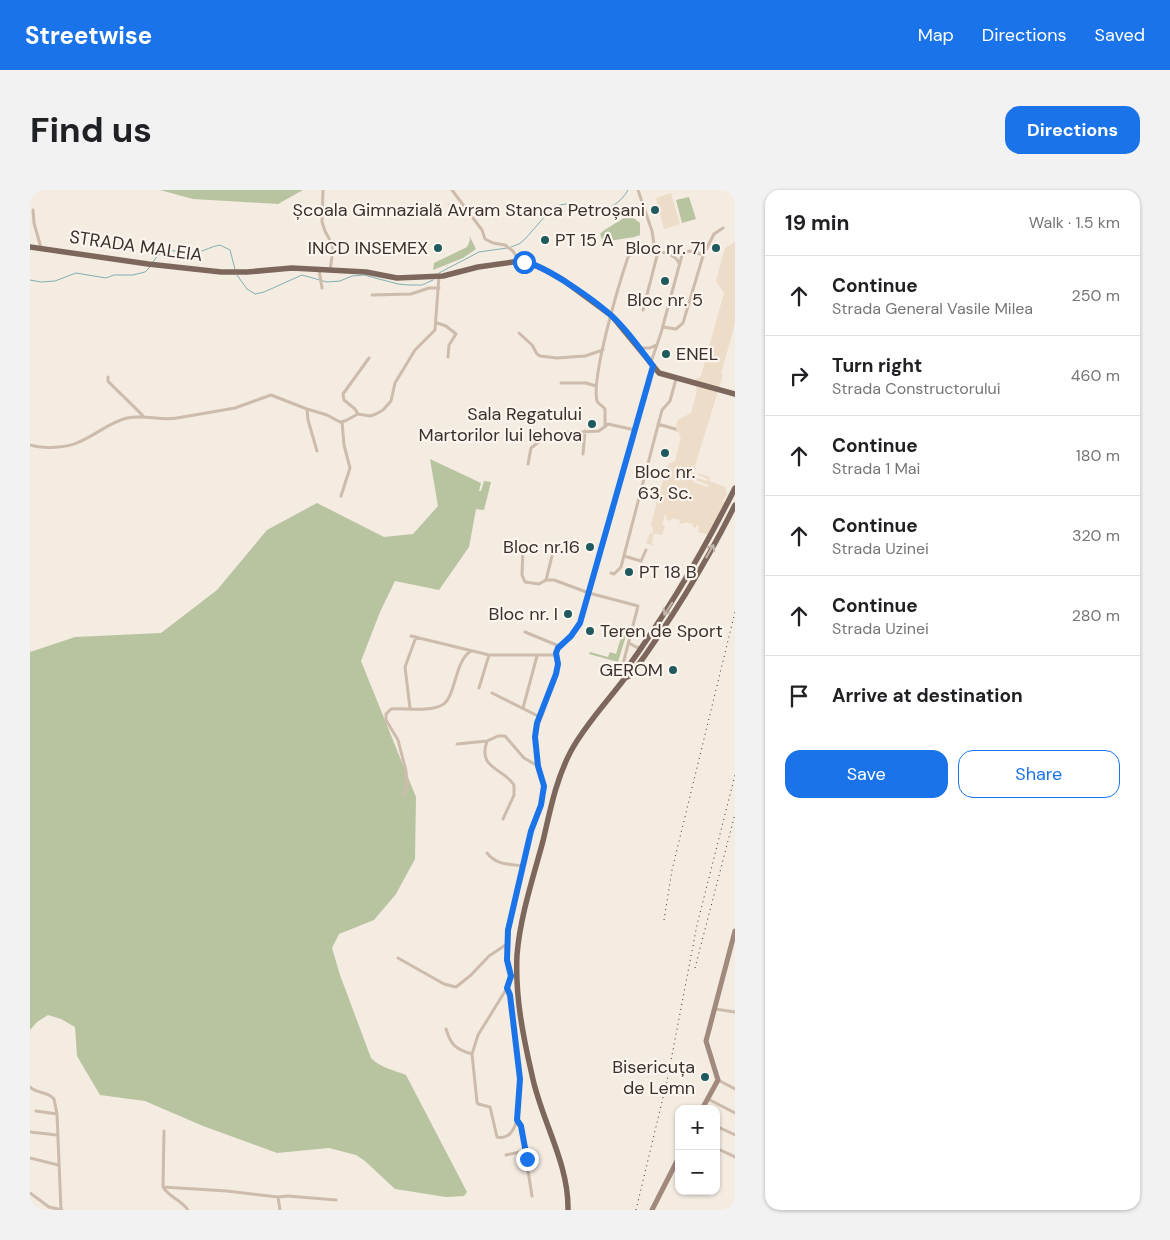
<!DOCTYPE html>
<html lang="en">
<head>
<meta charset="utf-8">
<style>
	:root { --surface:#fff; --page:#f2f2f2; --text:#202124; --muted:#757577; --line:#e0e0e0; --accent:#1a73e8 }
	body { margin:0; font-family:"DM Sans",sans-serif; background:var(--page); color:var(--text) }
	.controls { position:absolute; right:15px; bottom:15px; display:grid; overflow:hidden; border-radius:10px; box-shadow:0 1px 4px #0004 }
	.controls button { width:45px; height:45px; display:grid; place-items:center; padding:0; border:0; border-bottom:1px solid var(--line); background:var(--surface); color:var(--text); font:25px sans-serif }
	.stop { position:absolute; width:15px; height:15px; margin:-11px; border:4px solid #1a73e8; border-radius:50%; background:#fff }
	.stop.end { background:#1a73e8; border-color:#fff; box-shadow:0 1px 5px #0008 }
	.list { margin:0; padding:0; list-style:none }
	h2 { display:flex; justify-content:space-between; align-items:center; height:65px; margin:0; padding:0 20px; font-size:21px }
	h2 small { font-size:16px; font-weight:400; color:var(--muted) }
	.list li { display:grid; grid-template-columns:32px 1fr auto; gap:15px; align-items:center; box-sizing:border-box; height:80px; padding:0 20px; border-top:1px solid var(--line) }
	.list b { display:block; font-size:19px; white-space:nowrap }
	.list p { margin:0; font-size:16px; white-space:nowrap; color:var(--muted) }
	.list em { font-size:16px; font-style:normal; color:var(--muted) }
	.actions { display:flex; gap:10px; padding:15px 20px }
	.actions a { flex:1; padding:11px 0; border:1px solid var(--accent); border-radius:15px; text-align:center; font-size:18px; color:var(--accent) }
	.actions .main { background:var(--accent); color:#fff }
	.icon { flex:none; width:28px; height:28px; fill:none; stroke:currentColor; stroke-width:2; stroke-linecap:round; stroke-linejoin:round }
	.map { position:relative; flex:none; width:705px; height:1020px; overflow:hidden; border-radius:15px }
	header { display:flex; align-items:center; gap:30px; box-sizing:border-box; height:70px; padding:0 25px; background:var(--accent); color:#fff }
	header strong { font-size:24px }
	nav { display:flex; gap:28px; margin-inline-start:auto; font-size:18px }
	.intro { display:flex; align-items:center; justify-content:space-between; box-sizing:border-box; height:120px; padding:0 30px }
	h1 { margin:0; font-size:35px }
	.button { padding:12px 22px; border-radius:15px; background:var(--accent); color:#fff; font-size:18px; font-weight:700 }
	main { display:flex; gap:30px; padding:0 30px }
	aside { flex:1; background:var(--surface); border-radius:15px; box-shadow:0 1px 4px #0004 }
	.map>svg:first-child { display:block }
	.green { fill:#b8c4a0 }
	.plaza { fill:#ecdcc8 }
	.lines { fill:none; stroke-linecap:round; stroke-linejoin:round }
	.stream { stroke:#7fb0b2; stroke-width:1 }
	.street { stroke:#cdbbac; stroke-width:3 }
	.secondary { stroke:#a18a7d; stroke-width:5 }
	.primary { stroke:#7d675c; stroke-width:5.5 }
	.rail { stroke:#3b302b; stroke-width:1; stroke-dasharray:1 4; stroke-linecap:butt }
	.oneway { stroke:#c2b5ac }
	.route { stroke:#1a73e8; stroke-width:6 }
	.poi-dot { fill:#1f5a5e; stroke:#fbf5ee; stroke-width:2 }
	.labels { text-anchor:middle; stroke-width:4.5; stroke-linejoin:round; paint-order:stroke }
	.poi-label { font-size:18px; fill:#3b302b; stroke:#fbf5ee; text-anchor:end }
	.street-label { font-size:18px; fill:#3b302b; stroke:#fbf5ee }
</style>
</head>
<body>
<header>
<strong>Streetwise</strong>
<nav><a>Map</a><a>Directions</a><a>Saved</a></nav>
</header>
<div class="intro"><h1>Find us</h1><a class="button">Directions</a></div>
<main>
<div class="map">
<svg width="705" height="1020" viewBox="0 0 705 1020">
	<rect width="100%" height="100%" fill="#f4ebe1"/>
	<!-- green -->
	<path class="green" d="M130,0H273L248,14L163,9Z
		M659,7L666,29L652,33L646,10Z
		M597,26H601L610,33V45L604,47L573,52L570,44L573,41Z
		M439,45L446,59L433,68L403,80L404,73L437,57L440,50Z
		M400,269L451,293L449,301H451L454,291L461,292L454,320L446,319L439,357L409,400L365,391L350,422L331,471L386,607L385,669L366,704L344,730L309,744L302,758L310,785L341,868C351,878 364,880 376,885L437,1002L434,1006L416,1007L365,999L335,971L326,965L299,958L247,963L173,936L115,911L70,905L47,866L45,837L31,829L18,825L7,832L0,840V462L45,447L131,443L187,400L237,340L287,313L354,347L383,344L408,316Z
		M588,436L598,439L588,472L559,464L560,462L578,467L580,462L586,464L593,441L586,439Z"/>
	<!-- plaza -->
	<path class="plaza" d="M641,3L650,34L634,39L626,8Z
		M705,52V133L691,184L693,185L663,282L666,284L663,291L665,293L677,297L679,295L666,290L667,288L677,291L678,289L668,285V283L680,287L679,291L695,297L697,304L692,312H696L679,345L668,342L669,336L667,335L666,338L662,337L663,334L654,332L653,334L649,333L650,330L642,328L640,331L636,329L637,326L635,325L632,335L635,336L632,345L624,344L622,352L624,356L616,353L620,343L622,344L623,340L621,334L635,284L640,273L645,271L651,247L649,246L650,243L644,241L648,230L661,223L667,201L666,197V189L671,186L694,103L686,91L695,58Z"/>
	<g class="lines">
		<!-- stream -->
		<path class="stream" d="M481,57L489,54L495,49L524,16L542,13L565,23C578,20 591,13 598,0
			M123,72C136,51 147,66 167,62C175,61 182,56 190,55L200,60L205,79
			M409,83L449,62L477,58
			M207,85L217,99L225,104L234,102L272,85L297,92L310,91L322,86L334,85L368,94L378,95H392L403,90
			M0,90L11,92L25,91L46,83L76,88L84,85H103L115,82L121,76"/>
		<!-- street -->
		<path class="street" d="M293,0L292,32L295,41L302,54L303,59L300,81
			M422,0L452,40L455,49L463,53L475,55L483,61L489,71
			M608,0L622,41L625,61
			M3,20L4,33L11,58
			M289,80L292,98
			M342,105L381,104L399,98H409
			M613,120L628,62
			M407,133L416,136L426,144L419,155L418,167
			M633,137L646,139L653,133L673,66L684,44L693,38
			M489,143L502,155L507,164L510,166L527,168L555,166L573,160
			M609,158H620L626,155
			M621,172L631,143L652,65L659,61L674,65
			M78,187C78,188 78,189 78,191C79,193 108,220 113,226
			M531,193H556L566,196
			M277,219L278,230L287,261
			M328,224L325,219L314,210L313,204L339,168
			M628,234L645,239
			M575,237V219C573,216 568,214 567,211C561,187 589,94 598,67C608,57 643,59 649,73
			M0,255C13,259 37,258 49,252C66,245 80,232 97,228C114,224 130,231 147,228L205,218L241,205L277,219L297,225L310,232L315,231L328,224L340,226L346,224L353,220L361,211L365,193L385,160L405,140L409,86
			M553,264L555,241
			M498,274L501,258L516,246L533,243L569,241L578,234L605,240
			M311,306L320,278L314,255L312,232
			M493,359L492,385L495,392L509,394L516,390H524L559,403L608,416L593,474V483
			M594,366L611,371L616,360
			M581,383L584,384L591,377L632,220L640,211L646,189
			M516,390L523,362
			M495,442L529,456
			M381,446L459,465H527
			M599,453L606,457L612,458
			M449,498L459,465
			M462,503L510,527
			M380,518L375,477L386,447
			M493,518L507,466
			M457,551C447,579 474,578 484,595V605L473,629
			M427,554L457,551L468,546H475L494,568L508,576
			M374,605L377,593L376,581L368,550L356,530V524L361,519C375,518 400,522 412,515C426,508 424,471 441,461
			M457,663C466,675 479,674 493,676
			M368,768L414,794L426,797L441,785L459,766L477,754
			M481,785L477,798L448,845L442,864L447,912L448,914L460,917L467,947C479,950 484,940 487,930
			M487,786L481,785L477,771L478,740L501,641L511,615L515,596L508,576L506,541L527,485L528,474L527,463L528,458L541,446L549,433L623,177
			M477,799L480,805L490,889L487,930L491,936L502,1006
			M685,819L705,822
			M416,839C421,855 425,859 442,864
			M688,890L705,899
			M0,897C7,904 18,901 24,909L27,924L31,1020
			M678,909L705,923
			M6,921L27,924
			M686,936L705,945
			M134,941L133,997C139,1007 151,1010 158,1020
			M0,942L27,945
			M686,958L705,967
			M476,965L495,961
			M0,968L28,975
			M133,997L197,1001L248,1007L258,1006L306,1010
			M0,1003L19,1017L32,1020
			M248,1007L250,1020"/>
		<!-- secondary -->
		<path class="secondary" d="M672,919L688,890L676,851L705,741
			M622,1020L649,967"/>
		<!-- primary -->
		<path class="primary" d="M0,57L118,74L191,82H217L262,78L336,82L367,88L413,86L448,77L483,72H499L517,81L533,90L582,126L629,183L705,204
			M595,488V481C637,423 673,362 705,298
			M538,1020C539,973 511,930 502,885C493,846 485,806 487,765C490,727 503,688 513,651C520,621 526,589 541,561C555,535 577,512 595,488L601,485C640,432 675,375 705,315"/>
		<!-- rail -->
		<path class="rail" d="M634,730L642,680L705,422
			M665,778L705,624
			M606,1020L637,891L667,735L705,585"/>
	</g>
	<!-- one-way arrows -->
	<defs><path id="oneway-shaft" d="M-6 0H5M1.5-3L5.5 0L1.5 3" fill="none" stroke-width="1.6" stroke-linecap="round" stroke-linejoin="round" transform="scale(1.25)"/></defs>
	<g class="oneway">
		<use href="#oneway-shaft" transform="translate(680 361) rotate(-60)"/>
		<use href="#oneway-shaft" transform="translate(638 419) rotate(123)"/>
	</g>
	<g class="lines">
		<!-- route -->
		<path class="route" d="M494,72C516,75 570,114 586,130C600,144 612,161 623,176L550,433L541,446L528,458L526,463L528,474L526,484L507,533L505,547L508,576L514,596L511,615L501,641L478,740L477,770L481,786L477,798L480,805L490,889L487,930L491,936L497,969"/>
	</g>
	<!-- markers -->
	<g class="poi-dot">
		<circle cx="625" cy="20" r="5"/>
		<circle cx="515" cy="50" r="5"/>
		<circle cx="408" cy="58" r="5"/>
		<circle cx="686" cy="58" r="5"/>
		<circle cx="635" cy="91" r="5"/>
		<circle cx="636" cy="164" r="5"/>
		<circle cx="562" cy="234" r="5"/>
		<circle cx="635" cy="263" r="5"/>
		<circle cx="560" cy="357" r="5"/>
		<circle cx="599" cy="382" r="5"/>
		<circle cx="538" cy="424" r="5"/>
		<circle cx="560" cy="441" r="5"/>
		<circle cx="643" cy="480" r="5"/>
		<circle cx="675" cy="887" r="5"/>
	</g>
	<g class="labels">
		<!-- poi labels -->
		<g class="poi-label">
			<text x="615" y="26">Școala Gimnazială Avram Stanca Petroșani</text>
			<text x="525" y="56" text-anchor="start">PT 15 A</text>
			<text x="398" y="64">INCD INSEMEX</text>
			<text x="676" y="64">Bloc nr. 71</text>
			<text x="635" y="116" text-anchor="middle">Bloc nr. 5</text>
			<text x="646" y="170" text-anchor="start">ENEL</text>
			<text x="552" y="230">Sala Regatului<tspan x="552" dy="21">Martorilor lui Iehova</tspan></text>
			<text x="635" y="288" text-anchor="middle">Bloc nr.<tspan x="635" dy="21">63, Sc.</tspan></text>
			<text x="550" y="363">Bloc nr.16</text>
			<text x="609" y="388" text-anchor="start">PT 18 B</text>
			<text x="528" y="430">Bloc nr. I</text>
			<text x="570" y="447" text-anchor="start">Teren de Sport</text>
			<text x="633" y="486">GEROM</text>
			<text x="665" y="883">Bisericuța<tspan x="665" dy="21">de Lemn</tspan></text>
		</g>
		<!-- street labels -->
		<g class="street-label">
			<text transform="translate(106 56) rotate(8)" y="6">STRADA MALEIA</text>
		</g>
	</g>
</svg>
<div class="controls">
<button>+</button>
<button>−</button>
</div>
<div class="stop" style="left:494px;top:72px"></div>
<div class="stop end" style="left:497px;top:969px"></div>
</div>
<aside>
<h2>19 min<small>Walk · 1.5 km</small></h2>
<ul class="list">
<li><svg class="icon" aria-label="ahead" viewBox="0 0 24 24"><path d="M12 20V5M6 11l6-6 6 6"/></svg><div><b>Continue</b><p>Strada General Vasile Milea</p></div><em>250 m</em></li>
<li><svg class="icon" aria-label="right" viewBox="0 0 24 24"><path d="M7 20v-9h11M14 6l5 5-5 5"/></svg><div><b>Turn right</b><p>Strada Constructorului</p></div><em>460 m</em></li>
<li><svg class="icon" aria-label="ahead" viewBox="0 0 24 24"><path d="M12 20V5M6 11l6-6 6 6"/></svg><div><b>Continue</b><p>Strada 1 Mai</p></div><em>180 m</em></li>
<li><svg class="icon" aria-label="ahead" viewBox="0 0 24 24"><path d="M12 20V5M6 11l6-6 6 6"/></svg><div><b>Continue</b><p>Strada Uzinei</p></div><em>320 m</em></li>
<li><svg class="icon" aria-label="ahead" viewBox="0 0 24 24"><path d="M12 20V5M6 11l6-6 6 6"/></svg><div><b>Continue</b><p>Strada Uzinei</p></div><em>280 m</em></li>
<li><svg class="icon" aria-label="arrive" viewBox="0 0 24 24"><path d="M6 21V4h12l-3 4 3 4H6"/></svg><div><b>Arrive at destination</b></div></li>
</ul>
<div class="actions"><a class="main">Save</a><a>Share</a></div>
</aside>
</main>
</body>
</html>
